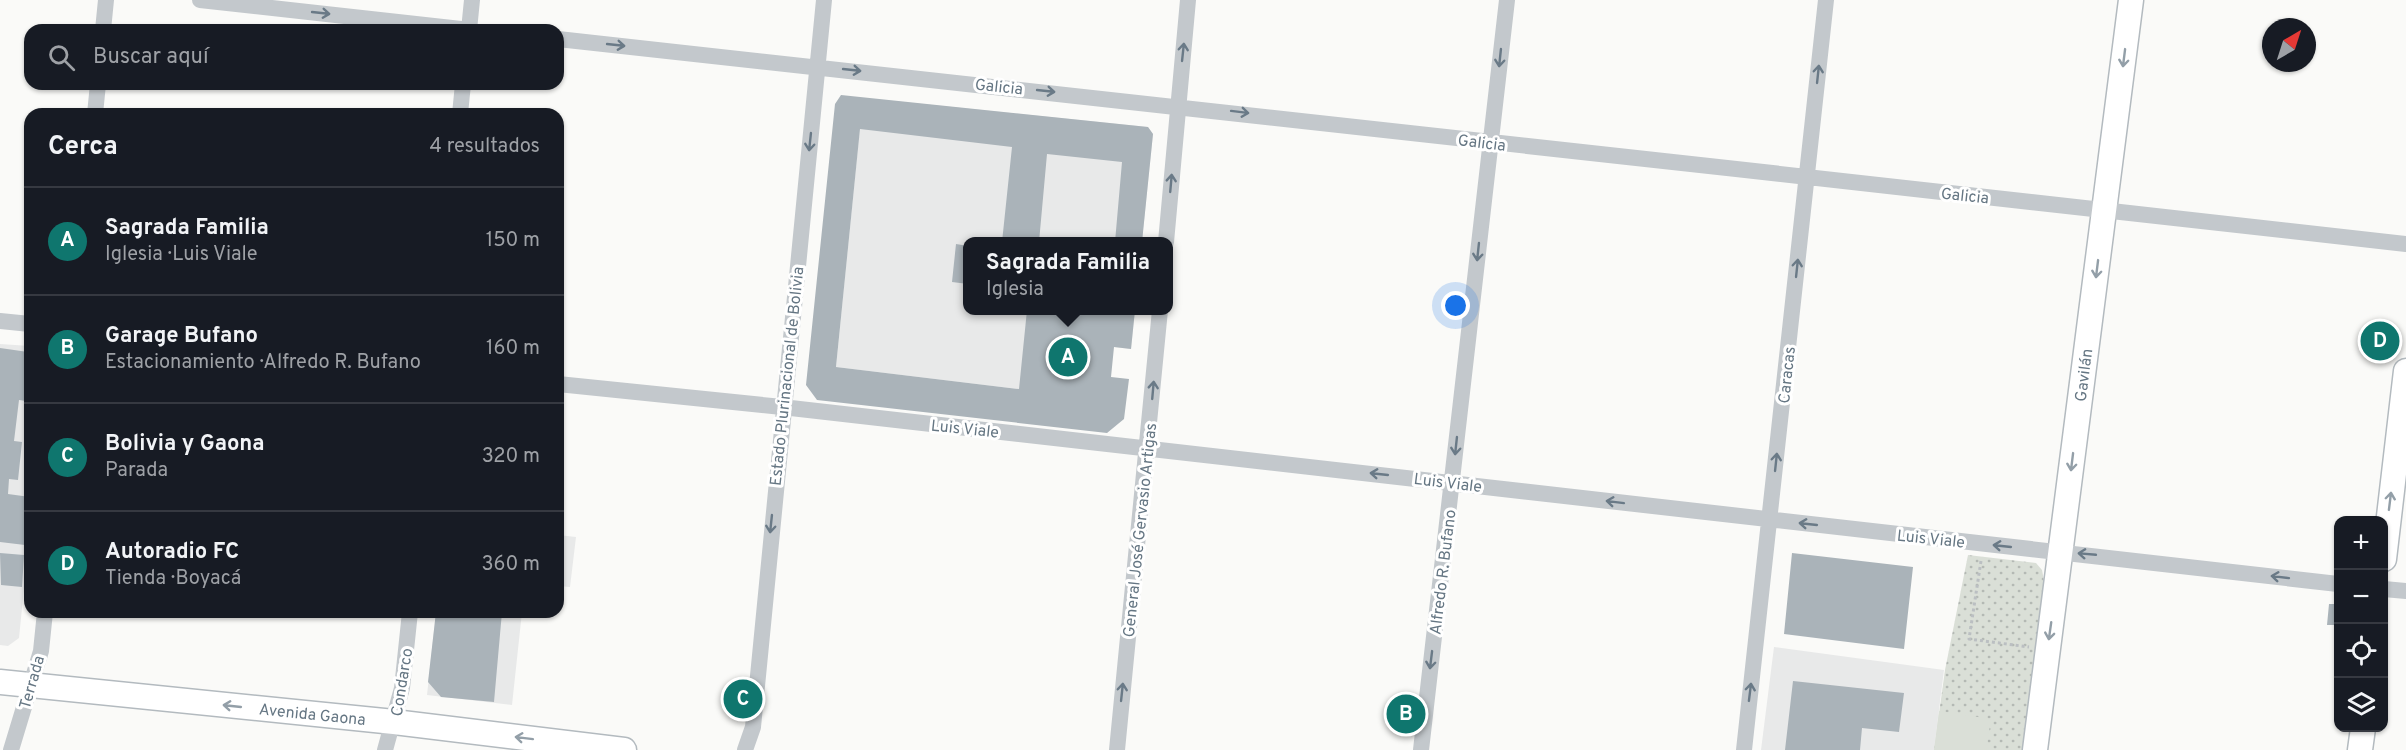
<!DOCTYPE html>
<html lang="es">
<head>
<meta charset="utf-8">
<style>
	:root { --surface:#171b24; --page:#242831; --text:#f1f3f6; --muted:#9ea1a6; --line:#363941; --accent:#0f766e }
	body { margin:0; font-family:Overpass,sans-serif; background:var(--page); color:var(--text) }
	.controls { position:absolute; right:18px; bottom:18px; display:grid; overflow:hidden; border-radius:12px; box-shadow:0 2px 4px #0004 }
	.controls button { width:54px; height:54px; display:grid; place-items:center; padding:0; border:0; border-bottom:2px solid var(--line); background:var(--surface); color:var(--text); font:30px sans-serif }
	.compass { position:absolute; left:2262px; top:18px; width:54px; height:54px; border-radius:50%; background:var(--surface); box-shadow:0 2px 4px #0004; rotate:39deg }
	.you { position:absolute; left:1456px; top:306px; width:21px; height:21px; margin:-15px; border:4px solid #fff; border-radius:50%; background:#1a73e8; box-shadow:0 0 0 9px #1a73e833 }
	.badge { display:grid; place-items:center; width:39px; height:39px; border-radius:50%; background:var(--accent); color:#fff; font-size:20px; font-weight:700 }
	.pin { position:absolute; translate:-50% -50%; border:3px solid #fff; box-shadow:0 2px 6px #0006 }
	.popup { position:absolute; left:963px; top:237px; width:210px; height:78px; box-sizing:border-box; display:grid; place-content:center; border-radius:12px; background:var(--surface); filter:drop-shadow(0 2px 4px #0005); font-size:20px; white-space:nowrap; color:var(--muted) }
	.popup b { font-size:22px; color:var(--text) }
	.popup::after { content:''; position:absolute; left:50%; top:100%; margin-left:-12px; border:12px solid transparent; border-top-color:var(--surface) }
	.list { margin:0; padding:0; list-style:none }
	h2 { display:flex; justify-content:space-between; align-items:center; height:78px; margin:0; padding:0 24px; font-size:26px }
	h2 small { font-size:20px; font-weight:400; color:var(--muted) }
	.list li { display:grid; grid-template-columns:39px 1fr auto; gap:18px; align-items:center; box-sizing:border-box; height:108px; padding:0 24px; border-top:2px solid var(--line) }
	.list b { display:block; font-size:22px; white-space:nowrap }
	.list p { margin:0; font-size:20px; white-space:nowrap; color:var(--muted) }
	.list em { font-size:20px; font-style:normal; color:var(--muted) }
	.icon { flex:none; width:33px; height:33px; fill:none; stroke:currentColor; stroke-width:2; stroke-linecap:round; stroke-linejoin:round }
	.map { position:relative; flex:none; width:2406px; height:750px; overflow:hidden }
	.search { position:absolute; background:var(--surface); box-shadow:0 2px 4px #0004; left:24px; top:24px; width:540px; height:66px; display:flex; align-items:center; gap:15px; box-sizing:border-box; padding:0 21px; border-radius:18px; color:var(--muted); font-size:22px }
	.panel { position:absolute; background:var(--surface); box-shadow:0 2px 4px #0004; left:24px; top:108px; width:540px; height:510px; border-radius:18px }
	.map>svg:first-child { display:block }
	.built { fill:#e8e9e9 }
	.green { fill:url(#green-dots) }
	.pitch { fill:#dadfd7 }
	.building { fill:#aab3b9 }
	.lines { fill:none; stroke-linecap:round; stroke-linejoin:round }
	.secondary-casing { stroke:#b3babf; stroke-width:27 }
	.path { stroke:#bbbfc2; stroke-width:3; stroke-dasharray:3 3; stroke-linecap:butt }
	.street { stroke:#c3c8cc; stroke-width:16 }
	.secondary { stroke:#fff; stroke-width:24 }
	.oneway { stroke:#6a7a87 }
	.oneway2 { stroke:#939fa8 }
	.labels { text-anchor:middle; stroke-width:6; stroke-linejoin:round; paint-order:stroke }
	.street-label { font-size:16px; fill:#657683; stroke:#fff }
</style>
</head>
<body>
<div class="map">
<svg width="2406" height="750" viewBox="0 0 2406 750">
	<defs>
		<pattern id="green-dots" width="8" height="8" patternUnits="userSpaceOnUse" patternTransform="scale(1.5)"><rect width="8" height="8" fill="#dadfd7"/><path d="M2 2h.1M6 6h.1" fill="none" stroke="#b4b9b4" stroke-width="1.8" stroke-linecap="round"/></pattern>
	</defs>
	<rect width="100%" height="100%" fill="#fafaf8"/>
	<!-- built -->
	<path class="built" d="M863,98L1148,127L1153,134L1142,241L968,242V310L1135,311L1131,349L1114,347L1019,389L836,367Z
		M0,344L30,346V528L19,638L8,646L0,645Z
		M558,535L576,537L570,587L558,586Z
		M436,612H522L512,705L427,695Z
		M1774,647L1944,670L1934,750H1761Z"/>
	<!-- green -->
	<path class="green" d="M1968,555L2036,563L2042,570L2044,581L2022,750H1934L1945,670Z"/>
	<!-- pitch -->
	<path class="pitch" d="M1939,711L1991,719L1986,750H1934Z"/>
	<!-- building -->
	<path class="building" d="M841,95L1148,127L1153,134L1142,242H1115L1122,162L1047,154L1039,242H1002L1012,147L860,129L836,367L1019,389L1027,310H1135L1131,349L1114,347L1111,377L1129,379L1124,419L1107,433L817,400L806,385L835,104Z
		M956,244L968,246V284L952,282Z
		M0,348L28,352L26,401L19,400L14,441L22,442L18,480L9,479L8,494L30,497L25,545L0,542Z
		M0,553L24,555L22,587L1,585Z
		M1792,553L1913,567L1904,649L1784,634Z
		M2329,604H2338V625H2327Z
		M436,612H502L494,702L441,697L428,682Z
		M1793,681L1904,693L1899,732L1862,728L1860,750H1785Z"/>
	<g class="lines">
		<!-- secondary casing -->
		<g class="secondary-casing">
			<g id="secondary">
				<path d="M2384,559L2406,371"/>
				<path id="s1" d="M0,682L394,722L624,750"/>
				<path id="s2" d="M2035,750L2131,0"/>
				<path d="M2360,750L2363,728"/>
			</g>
		</g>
		<!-- path -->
		<path class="path" d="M1981,561L1969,639L2029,647"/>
		<!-- street -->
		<path class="street" d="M200,0L470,30
			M103,30L106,0
			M469,30L472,0
			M558,39C1174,104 1790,176 2406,244
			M95,114L98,84
			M460,114L463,84
			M1166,242L1188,0
			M0,321L30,324
			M558,384L782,407L2338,584
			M2384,589L2406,591
			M11,750L41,651L45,612
			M385,750L402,688L410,612
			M745,750L753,727L824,0
			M1117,750L1160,310
			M1421,750L1507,0
			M1744,750L1826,0"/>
		<!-- secondary -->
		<use href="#secondary" class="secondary"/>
	</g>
	<!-- one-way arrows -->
	<defs><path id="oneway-shaft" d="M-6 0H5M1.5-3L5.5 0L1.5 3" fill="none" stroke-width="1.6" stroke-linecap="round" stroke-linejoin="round" transform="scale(1.5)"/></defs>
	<g class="oneway">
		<use href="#oneway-shaft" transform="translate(321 13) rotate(6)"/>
		<use href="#oneway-shaft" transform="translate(616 45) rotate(6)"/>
		<use href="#oneway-shaft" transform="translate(1183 52) rotate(-84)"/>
		<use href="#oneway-shaft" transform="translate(1500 58) rotate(96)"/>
		<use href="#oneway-shaft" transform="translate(852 70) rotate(6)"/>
		<use href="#oneway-shaft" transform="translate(1818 74) rotate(-84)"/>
		<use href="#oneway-shaft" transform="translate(1046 91) rotate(6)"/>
		<use href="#oneway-shaft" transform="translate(1240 112) rotate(7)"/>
		<use href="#oneway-shaft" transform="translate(810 142) rotate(96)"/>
		<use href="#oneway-shaft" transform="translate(1171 183) rotate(-85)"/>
		<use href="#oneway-shaft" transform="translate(1478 252) rotate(96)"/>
		<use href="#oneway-shaft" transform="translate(1797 268) rotate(-84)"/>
		<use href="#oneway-shaft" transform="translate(1153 390) rotate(-85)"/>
		<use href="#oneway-shaft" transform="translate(1456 446) rotate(96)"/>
		<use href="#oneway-shaft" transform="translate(1776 462) rotate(-84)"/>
		<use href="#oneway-shaft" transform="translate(1379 474) rotate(-174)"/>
		<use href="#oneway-shaft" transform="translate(1615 502) rotate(-173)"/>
		<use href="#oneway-shaft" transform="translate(771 524) rotate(96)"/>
		<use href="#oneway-shaft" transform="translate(1808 524) rotate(-174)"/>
		<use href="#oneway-shaft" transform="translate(2002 546) rotate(-174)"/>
		<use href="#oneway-shaft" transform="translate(2087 554) rotate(-175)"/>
		<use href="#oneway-shaft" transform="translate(2280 577) rotate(-173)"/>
		<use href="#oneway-shaft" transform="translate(1431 660) rotate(97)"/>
		<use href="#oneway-shaft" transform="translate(1122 692) rotate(-84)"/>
		<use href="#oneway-shaft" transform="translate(1750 692) rotate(-83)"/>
	</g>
	<g class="oneway2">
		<use href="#oneway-shaft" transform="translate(2124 58) rotate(97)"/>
		<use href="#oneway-shaft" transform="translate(2097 269) rotate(97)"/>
		<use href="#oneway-shaft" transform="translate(2072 462) rotate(97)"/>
		<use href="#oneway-shaft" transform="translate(2390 501) rotate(-83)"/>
		<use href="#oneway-shaft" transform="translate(2050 631) rotate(98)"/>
		<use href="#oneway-shaft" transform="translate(232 706) rotate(-174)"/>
		<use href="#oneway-shaft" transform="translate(524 738) rotate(-173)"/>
	</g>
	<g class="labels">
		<!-- street labels -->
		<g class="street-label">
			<text transform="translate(999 86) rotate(6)" y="6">Galicia</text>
			<text transform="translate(1482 142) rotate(7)" y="6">Galicia</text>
			<text transform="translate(1965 195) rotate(6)" y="6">Galicia</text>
			<text transform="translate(1786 375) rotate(-84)" y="6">Caracas</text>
			<text dy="6" stroke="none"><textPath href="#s2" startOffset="378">Gavilán</textPath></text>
			<text transform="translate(786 376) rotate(-84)" y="6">Estado Plurinacional de Bolivia</text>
			<text transform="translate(965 428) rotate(6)" y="6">Luis Viale</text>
			<text transform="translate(1448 482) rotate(7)" y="6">Luis Viale</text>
			<text transform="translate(1139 530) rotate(-84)" y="6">General José Gervasio Artigas</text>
			<text transform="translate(1931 538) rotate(6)" y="6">Luis Viale</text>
			<text transform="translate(1442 572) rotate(-83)" y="6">Alfredo R. Bufano</text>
			<text transform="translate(31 682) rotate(-74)" y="6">Terrada</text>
			<text transform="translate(401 682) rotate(-81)" y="6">Condarco</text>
			<text dy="6" stroke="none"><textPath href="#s1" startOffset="314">Avenida Gaona</textPath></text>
		</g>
	</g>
</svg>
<div class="controls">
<button>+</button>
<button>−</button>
<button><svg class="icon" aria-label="locate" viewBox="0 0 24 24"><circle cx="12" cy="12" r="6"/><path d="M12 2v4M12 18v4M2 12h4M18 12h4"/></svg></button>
<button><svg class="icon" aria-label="layers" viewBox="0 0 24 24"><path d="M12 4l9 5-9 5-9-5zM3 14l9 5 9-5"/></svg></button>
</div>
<svg class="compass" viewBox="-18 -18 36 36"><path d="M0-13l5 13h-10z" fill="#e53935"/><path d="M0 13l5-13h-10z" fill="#9ea1a6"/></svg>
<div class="you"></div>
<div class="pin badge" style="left:1068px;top:357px">A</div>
<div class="popup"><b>Sagrada Familia</b>Iglesia</div>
<div class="pin badge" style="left:1406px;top:714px">B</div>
<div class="pin badge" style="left:743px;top:699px">C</div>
<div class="pin badge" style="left:2380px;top:341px">D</div>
<div class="search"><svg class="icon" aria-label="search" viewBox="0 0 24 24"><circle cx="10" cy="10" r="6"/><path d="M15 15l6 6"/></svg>Buscar aquí</div>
<section class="panel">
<h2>Cerca<small>4 resultados</small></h2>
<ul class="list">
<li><span class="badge">A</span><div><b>Sagrada Familia</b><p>Iglesia · Luis Viale</p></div><em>150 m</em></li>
<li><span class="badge">B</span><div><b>Garage Bufano</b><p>Estacionamiento · Alfredo R. Bufano</p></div><em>160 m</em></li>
<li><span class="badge">C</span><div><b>Bolivia y Gaona</b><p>Parada</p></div><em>320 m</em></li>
<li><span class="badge">D</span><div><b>Autoradio FC</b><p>Tienda · Boyacá</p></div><em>360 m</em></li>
</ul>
</section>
</div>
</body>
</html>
